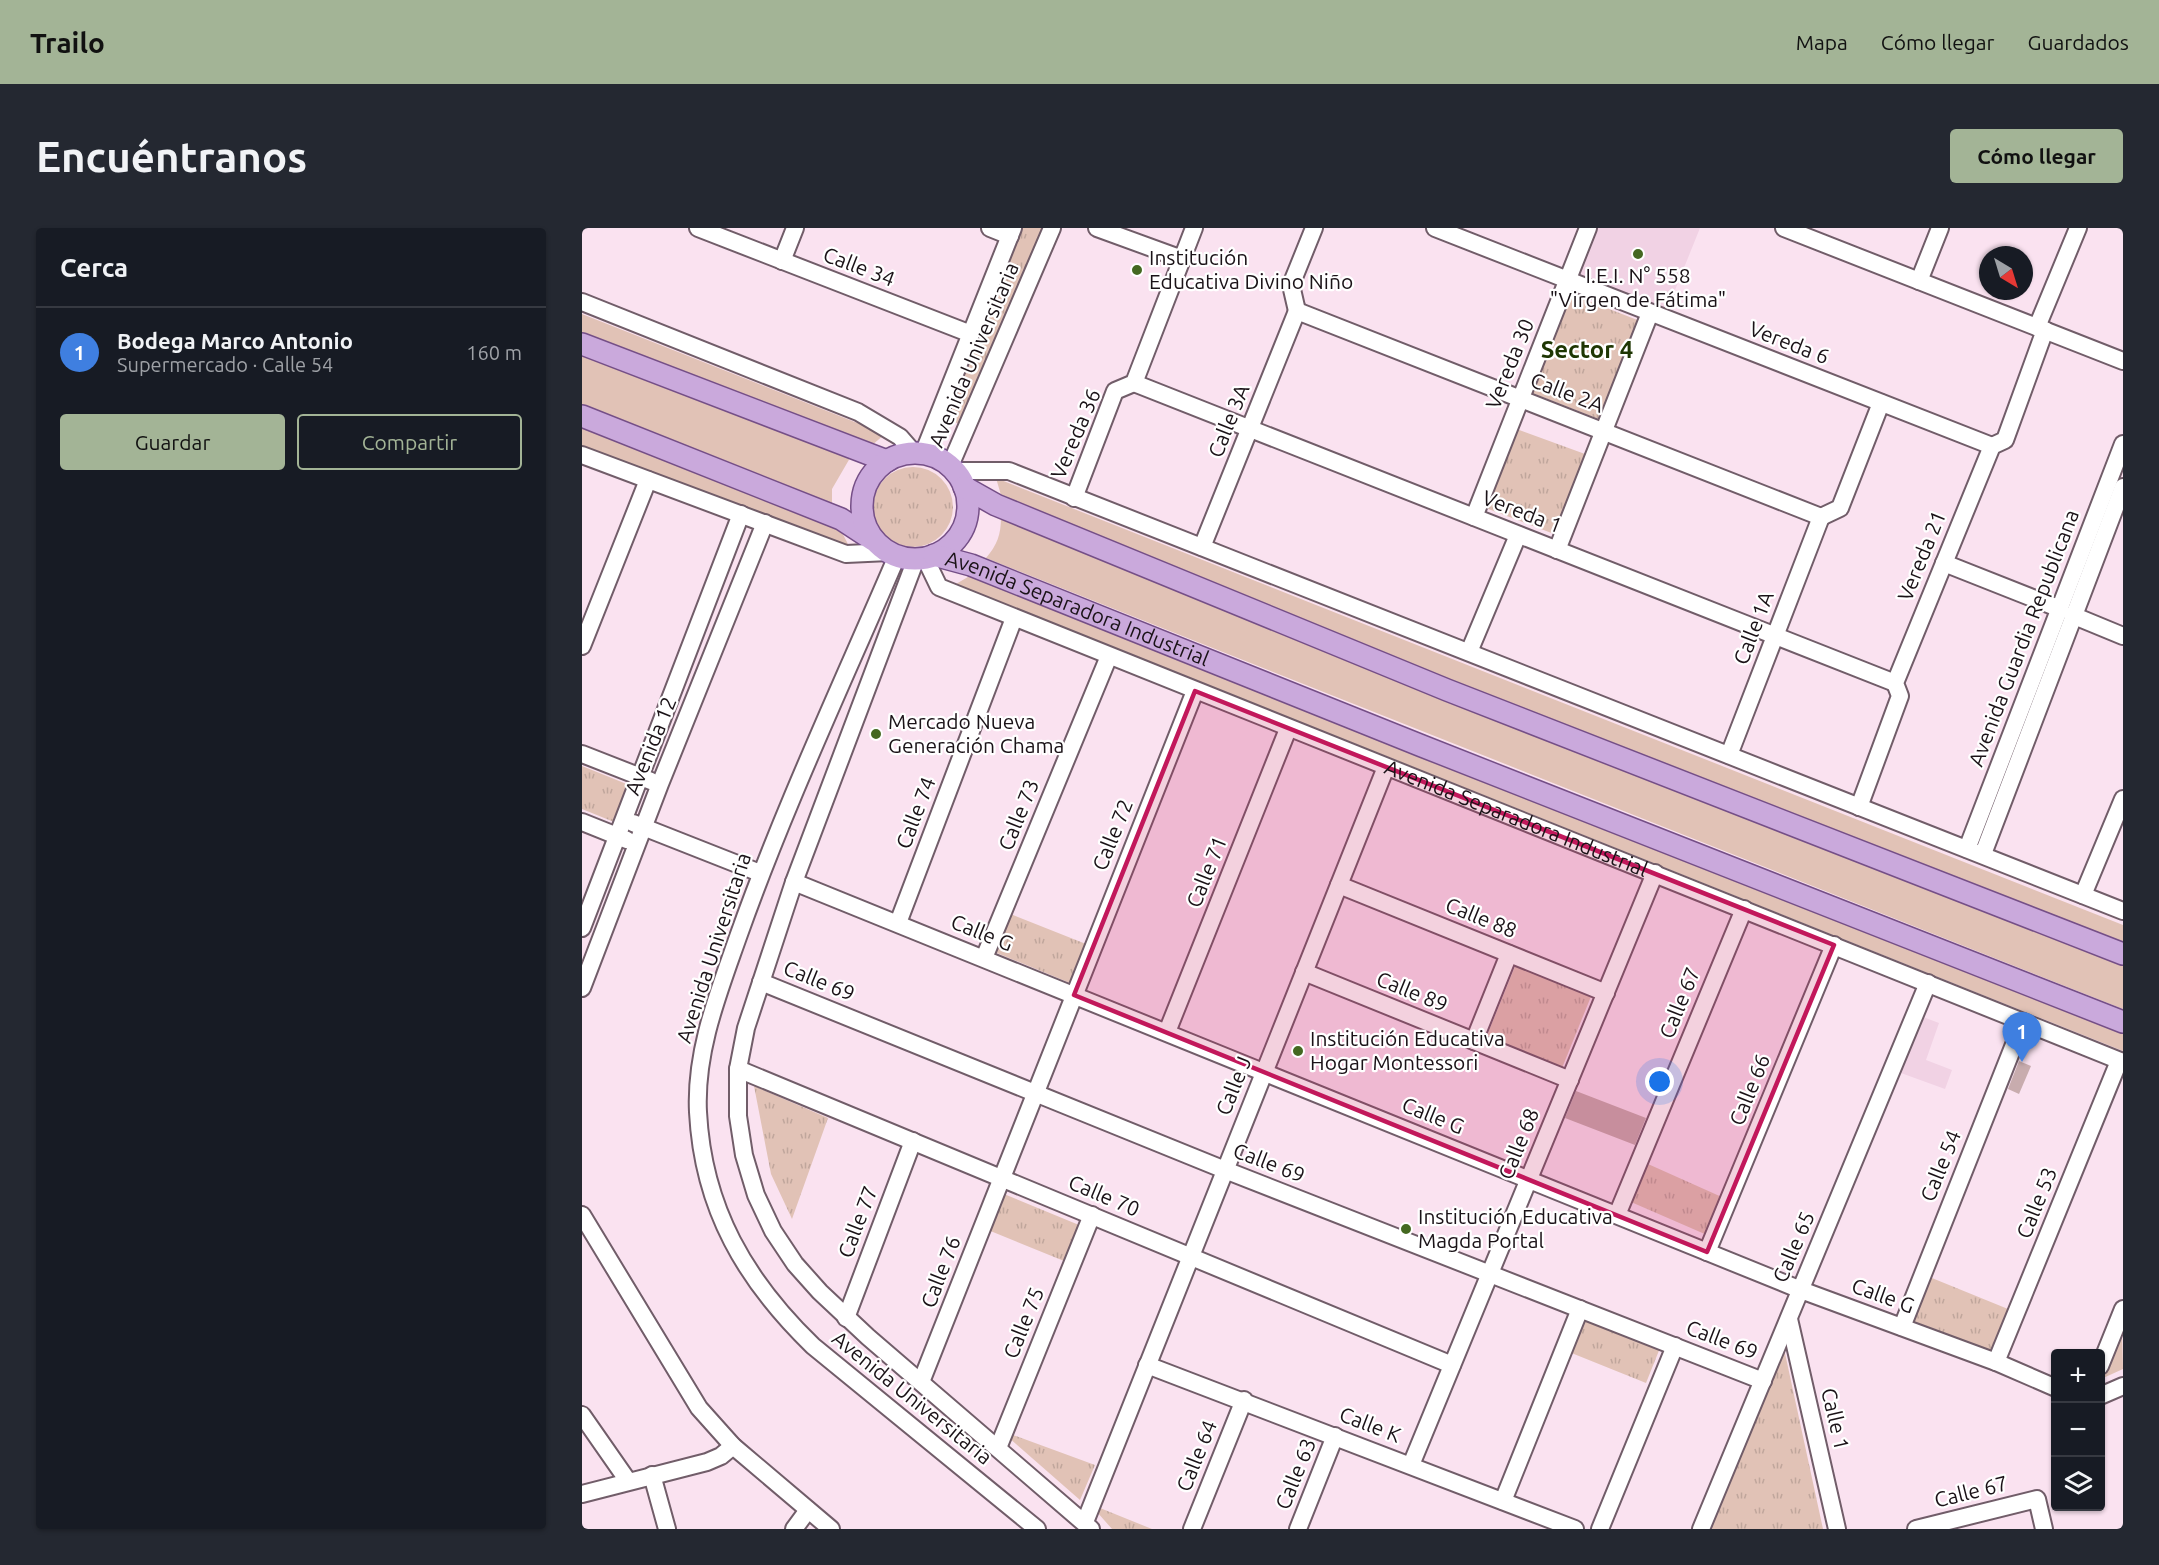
<!DOCTYPE html>
<html lang="es">
<head>
<meta charset="utf-8">
<style>
	:root { --surface:#171b24; --page:#242831; --text:#f1f3f6; --muted:#9ea1a6; --line:#363941; --accent:#a3b496 }
	body { margin:0; font-family:Ubuntu,sans-serif; background:var(--page); color:var(--text) }
	.controls { position:absolute; right:18px; bottom:18px; display:grid; overflow:hidden; border-radius:6px; box-shadow:0 2px 4px #0004 }
	.controls button { width:54px; height:54px; display:grid; place-items:center; padding:0; border:0; border-bottom:2px solid var(--line); background:var(--surface); color:var(--text); font:30px sans-serif }
	.compass { position:absolute; left:1397px; top:18px; width:54px; height:54px; border-radius:50%; background:var(--surface); box-shadow:0 2px 4px #0004; rotate:142deg }
	.you { position:absolute; left:1078px; top:854px; width:21px; height:21px; margin:-15px; border:4px solid #fff; border-radius:50%; background:#1a73e8; box-shadow:0 0 0 9px #1a73e833 }
	.badge { display:grid; place-items:center; width:39px; height:39px; border-radius:50%; background:var(--accent); color:#fff; font-size:20px; font-weight:700 }
	.pin { position:absolute; translate:-50% -50px; filter:drop-shadow(0 2px 3px #0008) }
	.pin::after { content:''; position:absolute; top:32px; width:21px; height:18px; background:inherit; clip-path:polygon(0 0,100% 0,50% 100%) }
	.list { margin:0; padding:0; list-style:none }
	h2 { display:flex; justify-content:space-between; align-items:center; height:78px; margin:0; padding:0 24px; font-size:26px }
	h2 small { font-size:20px; font-weight:400; color:var(--muted) }
	.list li { display:grid; grid-template-columns:39px 1fr auto; gap:18px; align-items:center; box-sizing:border-box; height:90px; padding:0 24px; border-top:2px solid var(--line) }
	.list b { display:block; font-size:22px; white-space:nowrap }
	.list p { margin:0; font-size:20px; white-space:nowrap; color:var(--muted) }
	.list em { font-size:20px; font-style:normal; color:var(--muted) }
	.actions { display:flex; gap:12px; padding:18px 24px }
	.actions a { flex:1; padding:14px 0; border:2px solid var(--accent); border-radius:6px; text-align:center; font-size:21px; color:var(--accent) }
	.actions .main { background:var(--accent); color:#111 }
	.icon { flex:none; width:33px; height:33px; fill:none; stroke:currentColor; stroke-width:2; stroke-linecap:round; stroke-linejoin:round }
	.map { position:relative; flex:none; width:1541px; height:1301px; overflow:hidden; border-radius:6px }
	header { display:flex; align-items:center; gap:36px; box-sizing:border-box; height:84px; padding:0 30px; background:var(--accent); color:#111 }
	header strong { font-size:28px }
	nav { display:flex; gap:33px; margin-inline-start:auto; font-size:21px }
	.intro { display:flex; align-items:center; justify-content:space-between; box-sizing:border-box; height:144px; padding:0 36px }
	h1 { margin:0; font-size:42px }
	.button { padding:15px 27px; border-radius:6px; background:var(--accent); color:#111; font-size:21px; font-weight:700 }
	main { display:flex; gap:36px; padding:0 36px }
	aside { flex:1; background:var(--surface); border-radius:6px; box-shadow:0 2px 4px #0004 }
	.map>svg:first-child { display:block }
	.built { fill:#f1d2e4 }
	.green { fill:#e1c2b6 }
	.park { fill:url(#park-tufts) }
	.building { fill:#c8acae }
	.lines { fill:none; stroke-linecap:round; stroke-linejoin:round }
	.minor-casing { stroke:#715d69; stroke-width:20 }
	.major-casing { stroke:#754f87; stroke-width:24 }
	.minor { stroke:#fff; stroke-width:16 }
	.major { stroke:#caa9dc; stroke-width:21 }
	.marked { fill:#c2185b; fill-opacity:0.2; stroke:#c2185b; stroke-width:4.5; stroke-linejoin:round }
	.poi-dot { fill:#446821; stroke:#fff; stroke-width:2 }
	.labels { text-anchor:middle; stroke-width:4.5; stroke-linejoin:round; paint-order:stroke }
	.poi-label { font-size:21px; fill:#1a1217; stroke:#fff; text-anchor:start }
	.street-label { font-size:21px; fill:#1a1217; stroke:#fff }
	.quarter-label { font-size:24px; font-weight:bold; fill:#1e3603; stroke:#fff }
</style>
</head>
<body>
<header>
<strong>Trailo</strong>
<nav><a>Mapa</a><a>Cómo llegar</a><a>Guardados</a></nav>
</header>
<div class="intro"><h1>Encuéntranos</h1><a class="button">Cómo llegar</a></div>
<main>
<aside>
<h2>Cerca<small></small></h2>
<ul class="list">
<li><span class="badge" style="background:#3f7fe0">1</span><div><b>Bodega Marco Antonio</b><p>Supermercado · Calle 54</p></div><em>160 m</em></li>
</ul>
<div class="actions"><a class="main">Guardar</a><a>Compartir</a></div>
</aside>
<div class="map">
<svg width="1541" height="1301" viewBox="0 0 1541 1301">
	<defs>
		<pattern id="park-tufts" width="24" height="20" patternUnits="userSpaceOnUse" patternTransform="scale(1.5)"><rect width="24" height="20" fill="#e1c2b6"/><path d="M3 7l-1-3M5 7V3M7 7l1-3M15 17l-1-3M17 17v-4M19 17l1-3" fill="none" stroke="#c0a69c"/></pattern>
	</defs>
	<rect width="100%" height="100%" fill="#fae2f0"/>
	<!-- built -->
	<path class="built" d="M1014,0H1118L1083,87L993,51Z
		M1341,789L1357,795L1344,832L1370,842L1363,861L1319,845Z"/>
	<!-- green -->
	<path class="green" d="M0,86L303,206L289,218L0,112Z
		M0,125L268,230L250,261V278L0,179Z
		M0,195L255,295L267,318L0,219Z
		M414,250L1541,697V719L421,274Z
		M419,289L1541,737V781L404,330C415,317 419,307 419,289Z
		M391,346L1541,806V823L374,356Z
		M1540,1102L1541,1141L1519,1151Z"/>
	<!-- park -->
	<path class="park" d="M436,0H463L384,199L361,189Z
		M986,65L1058,93L1019,192L948,164Z
		M932,200L1003,226L972,306L901,279Z
		M291 279a40 40 0 1 1 80 0a40 40 0 1 1-80 0Z
		M0,538L52,559L37,596L0,581Z
		M426,685L504,716L488,755L410,723Z
		M934,736L1010,766L980,840L904,810Z
		M172,858L246,890L210,991L189,946Z
		M1066,936L1142,970L1125,1007L1049,974Z
		M422,966L497,997L482,1033L406,1002Z
		M1345,1048L1426,1081L1408,1125L1327,1092Z
		M1001,1089L1078,1120L1064,1155L987,1124Z
		M1201,1116L1241,1301H1126Z
		M431,1207L513,1237L498,1272L426,1209Z
		M518,1280L570,1301H530L515,1284Z"/>
	<!-- building -->
	<path class="building" d="M1437,833L1449,838L1437,866L1426,861Z
		M994,863L1064,890L1053,917L983,890Z"/>
	<g class="lines">
		<!-- minor casing -->
		<g class="minor-casing">
			<g id="minor">
				<path d="M116,0L389,106"/>
				<path d="M408,0L428,8"/>
				<path d="M515,0L600,31"/>
				<path d="M853,0L1410,218"/>
				<path d="M1202,0L1541,133"/>
				<path d="M200,33L213,0"/>
				<path d="M1337,53L1358,0"/>
				<path d="M0,74L276,184L318,209L332,225"/>
				<path d="M715,83L1239,289"/>
				<path d="M715,83L709,57L732,0"/>
				<path d="M1455,99L1496,0"/>
				<path d="M552,155L1313,455"/>
				<path d="M341,226L431,0"/>
				<path d="M0,227L264,326L307,324"/>
				<path d="M368,238L470,0"/>
				<path d="M372,243H427L1541,683"/>
				<path d="M492,270L533,163L552,155L612,0"/>
				<path d="M892,289L1006,0"/>
				<path d="M1239,289L1258,280L1299,175"/>
				<path d="M620,319L715,83"/>
				<path d="M975,322L1068,85"/>
				<path d="M315,328C261,454 202,579 156,709C136,766 113,823 116,884C121,981 164,1053 231,1118L455,1301"/>
				<path id="s1" d="M343,330L357,359L1541,834"/>
				<path d="M334,331L212,654L164,800L156,841V888L162,927L174,967L191,1003L213,1036L238,1064L286,1109L509,1301"/>
				<path d="M1362,335L1476,380"/>
				<path d="M1490,387L1541,408"/>
				<path d="M0,418L66,252"/>
				<path d="M887,424L936,307"/>
				<path d="M0,526L69,553"/>
				<path d="M1147,527L1239,289"/>
				<path d="M1277,579L1318,468L1313,455L1410,218L1423,212L1463,102"/>
				<path d="M0,594L45,612"/>
				<path d="M51,595L178,645"/>
				<path d="M1385,621L1541,216"/>
				<path d="M1401,626L1541,259"/>
				<path d="M212,654L1219,1062L1414,1134L1474,1160"/>
				<path d="M757,657L1024,765"/>
				<path d="M1501,667L1541,571"/>
				<path d="M316,695L432,390"/>
				<path d="M0,700L159,286"/>
				<path d="M402,730L527,428"/>
				<path d="M722,744L988,852"/>
				<path d="M179,754L643,942L1181,1153"/>
				<path d="M0,760L78,556L183,295"/>
				<path d="M585,804L706,501"/>
				<path d="M892,813L927,726"/>
				<path d="M156,841L870,1137"/>
				<path d="M0,987L117,1180L151,1218L249,1301"/>
				<path d="M1035,987L1162,681"/>
				<path d="M1125,1024L1252,717"/>
				<path d="M264,1090L331,913"/>
				<path d="M1207,1091L1255,1301"/>
				<path d="M1320,1099L1441,794"/>
				<path d="M1414,1134L1537,833"/>
				<path d="M565,1137L993,1301"/>
				<path d="M1518,1138L1541,1081"/>
				<path d="M339,1154L613,463"/>
				<path d="M1518,1168L1541,1158"/>
				<path d="M0,1187L46,1253"/>
				<path d="M416,1220L510,987"/>
				<path d="M829,1237L1073,645"/>
				<path d="M70,1247L85,1301"/>
				<path d="M0,1266L125,1234L139,1228L151,1218"/>
				<path d="M921,1273L998,1081"/>
				<path d="M503,1294L804,539"/>
				<path d="M212,1301L226,1282"/>
				<path d="M610,1301L662,1172"/>
				<path d="M716,1301L753,1208"/>
				<path d="M1018,1301L1093,1118"/>
				<path d="M1119,1301L1346,755"/>
				<path d="M1334,1301L1455,1271L1462,1301"/>
			</g>
		</g>
		<!-- major casing -->
		<g class="major-casing">
			<g id="major">
				<path d="M0,116L305,233"/>
				<path d="M0,188L259,291L291,312"/>
				<circle cx="333" cy="278" r="53"/>
				<path d="M382,259L414,277L865,462L1541,726"/>
				<path id="s2" d="M352,327L389,337L840,518L1541,794"/>
			</g>
		</g>
		<!-- minor -->
		<use href="#minor" class="minor"/>
		<!-- major -->
		<use href="#major" class="major"/>
	</g>
	<!-- marked area -->
	<path class="marked" d="M613,463L1252,717L1125,1024L492,767Z"/>
	<!-- markers -->
	<g class="poi-dot">
		<circle cx="1056" cy="26" r="6"/>
		<circle cx="555" cy="42" r="6"/>
		<circle cx="294" cy="506" r="6"/>
		<circle cx="716" cy="823" r="6"/>
		<circle cx="824" cy="1001" r="6"/>
	</g>
	<g class="labels">
		<!-- poi labels -->
		<g class="poi-label">
			<text x="567" y="37">Institución<tspan x="567" dy="24">Educativa Divino Niño</tspan></text>
			<text x="1056" y="55" text-anchor="middle">I.E.I. N° 558<tspan x="1056" dy="24">"Virgen de Fátima"</tspan></text>
			<text x="306" y="501">Mercado Nueva<tspan x="306" dy="24">Generación Chama</tspan></text>
			<text x="728" y="818">Institución Educativa<tspan x="728" dy="24">Hogar Montessori</tspan></text>
			<text x="836" y="996">Institución Educativa<tspan x="836" dy="24">Magda Portal</tspan></text>
		</g>
		<!-- street labels -->
		<g class="street-label">
			<text transform="translate(277 39) rotate(21)" y="7">Calle 34</text>
			<text transform="translate(1207 115) rotate(21)" y="7">Vereda 6</text>
			<text transform="translate(392 127) rotate(-67)" y="7">Avenida Universitaria</text>
			<text transform="translate(928 136) rotate(-68)" y="7">Vereda 30</text>
			<text transform="translate(985 165) rotate(21)" y="7">Calle 2A</text>
			<text transform="translate(647 193) rotate(-68)" y="7">Calle 3A</text>
			<text transform="translate(494 206) rotate(-67)" y="7">Vereda 36</text>
			<text transform="translate(940 284) rotate(21)" y="7">Vereda 1</text>
			<text transform="translate(1340 328) rotate(-68)" y="7">Vereda 21</text>
			<text dy="7" stroke="none"><textPath href="#s2" startOffset="153">Avenida Separadora Industrial</textPath></text>
			<text transform="translate(1172 400) rotate(-69)" y="7">Calle 1A</text>
			<text transform="translate(1442 410) rotate(-69)" y="7">Avenida Guardia Republicana</text>
			<text transform="translate(69 518) rotate(-68)" y="7">Avenida 12</text>
			<text transform="translate(334 585) rotate(-69)" y="7">Calle 74</text>
			<text transform="translate(437 587) rotate(-68)" y="7">Calle 73</text>
			<text dy="7" stroke="none"><textPath href="#s1" startOffset="654">Avenida Separadora Industrial</textPath></text>
			<text transform="translate(531 607) rotate(-68)" y="7">Calle 72</text>
			<text transform="translate(625 644) rotate(-68)" y="7">Calle 71</text>
			<text transform="translate(899 690) rotate(22)" y="7">Calle 88</text>
			<text transform="translate(400 705) rotate(22)" y="7">Calle G</text>
			<text transform="translate(132 720) rotate(-72)" y="7">Avenida Universitaria</text>
			<text transform="translate(237 753) rotate(22)" y="7">Calle 69</text>
			<text transform="translate(830 764) rotate(22)" y="7">Calle 89</text>
			<text transform="translate(1098 775) rotate(-68)" y="7">Calle 67</text>
			<text transform="translate(652 858) rotate(-68)" y="7">Calle J</text>
			<text transform="translate(1168 862) rotate(-68)" y="7">Calle 66</text>
			<text transform="translate(851 888) rotate(22)" y="7">Calle G</text>
			<text transform="translate(937 916) rotate(-68)" y="7">Calle 68</text>
			<text transform="translate(687 935) rotate(21)" y="7">Calle 69</text>
			<text transform="translate(1359 938) rotate(-68)" y="7">Calle 54</text>
			<text transform="translate(522 968) rotate(23)" y="7">Calle 70</text>
			<text transform="translate(1455 975) rotate(-68)" y="7">Calle 53</text>
			<text transform="translate(276 994) rotate(-69)" y="7">Calle 77</text>
			<text transform="translate(1212 1019) rotate(-67)" y="7">Calle 65</text>
			<text transform="translate(359 1044) rotate(-69)" y="7">Calle 76</text>
			<text transform="translate(1301 1068) rotate(20)" y="7">Calle G</text>
			<text transform="translate(442 1095) rotate(-68)" y="7">Calle 75</text>
			<text transform="translate(1140 1112) rotate(21)" y="7">Calle 69</text>
			<text transform="translate(330 1170) rotate(39)" y="7">Avenida Universitaria</text>
			<text transform="translate(1253 1191) rotate(77)" y="7">Calle 1</text>
			<text transform="translate(788 1197) rotate(21)" y="7">Calle K</text>
			<text transform="translate(615 1228) rotate(-68)" y="7">Calle 64</text>
			<text transform="translate(714 1246) rotate(-68)" y="7">Calle 63</text>
			<text transform="translate(1389 1264) rotate(-14)" y="7">Calle 67</text>
		</g>
		<!-- quarter labels -->
		<g class="quarter-label">
			<text x="1005" y="130">Sector 4</text>
		</g>
	</g>
</svg>
<div class="controls">
<button>+</button>
<button>−</button>
<button><svg class="icon" aria-label="layers" viewBox="0 0 24 24"><path d="M12 4l9 5-9 5-9-5zM3 14l9 5 9-5"/></svg></button>
</div>
<svg class="compass" viewBox="-18 -18 36 36"><path d="M0-13l5 13h-10z" fill="#e53935"/><path d="M0 13l5-13h-10z" fill="#9ea1a6"/></svg>
<div class="you"></div>
<div class="pin badge" style="left:1440px;top:834px;background:#3f7fe0">1</div>
</div>
</main>
</body>
</html>
